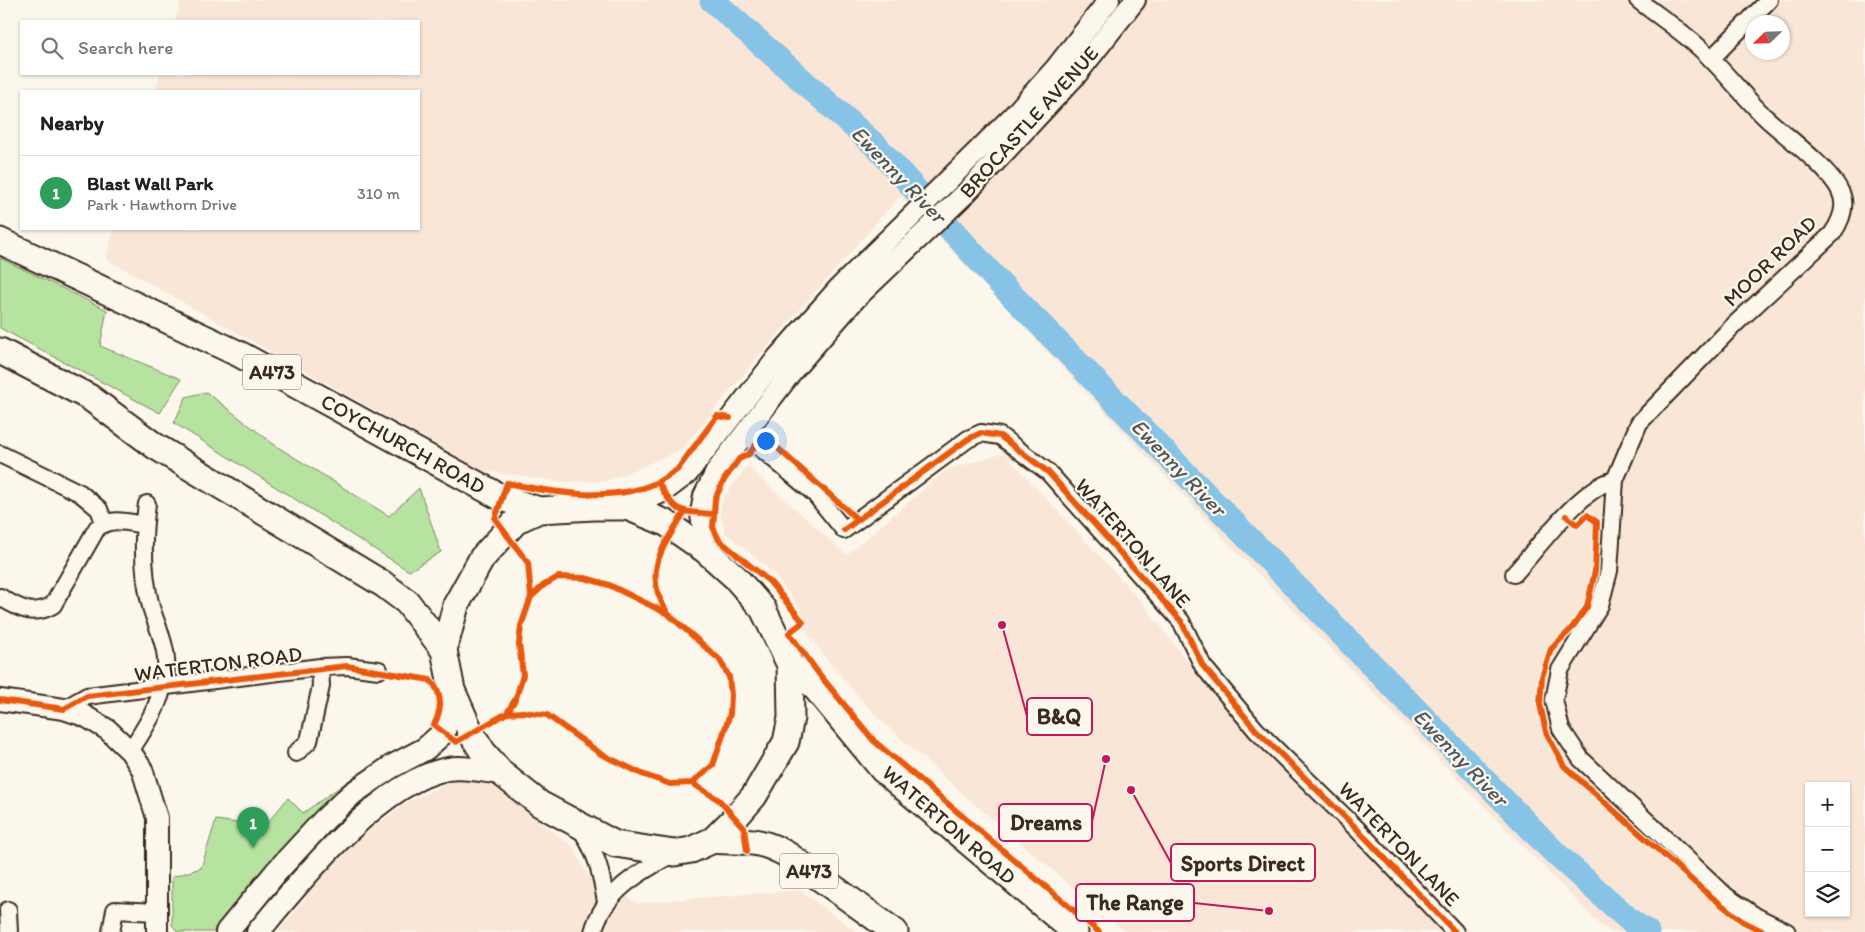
<!DOCTYPE html>
<html lang="en">
<head>
<meta charset="utf-8">
<style>
	:root { --surface:#fff; --page:#f6f6f6; --text:#222; --muted:#767676; --line:#e0e0e0; --accent:#2563eb }
	body { margin:0; font-family:Itim,sans-serif; background:var(--page); color:var(--text) }
	.controls { position:absolute; right:15px; bottom:15px; display:grid; overflow:hidden; border-radius:0px; box-shadow:0 1px 4px #0004 }
	.controls button { width:45px; height:45px; display:grid; place-items:center; padding:0; border:0; border-bottom:1px solid var(--line); background:var(--surface); color:var(--text); font:25px sans-serif }
	.compass { position:absolute; left:1745px; top:15px; width:45px; height:45px; border-radius:50%; background:var(--surface); box-shadow:0 1px 4px #0004; rotate:247deg }
	.you { position:absolute; left:765px; top:440px; width:18px; height:18px; margin:-12px; border:4px solid #fff; border-radius:50%; background:#1a73e8; box-shadow:0 0 0 8px #1a73e833 }
	.badge { display:grid; place-items:center; width:32px; height:32px; border-radius:50%; background:var(--accent); color:#fff; font-size:16px; font-weight:700 }
	.pin { position:absolute; translate:-50% -41px; filter:drop-shadow(0 1px 2px #0008) }
	.pin::after { content:''; position:absolute; top:26px; width:18px; height:15px; background:inherit; clip-path:polygon(0 0,100% 0,50% 100%) }
	.list { margin:0; padding:0; list-style:none }
	h2 { display:flex; justify-content:space-between; align-items:center; height:65px; margin:0; padding:0 20px; font-size:21px }
	h2 small { font-size:16px; font-weight:400; color:var(--muted) }
	.list li { display:grid; grid-template-columns:32px 1fr auto; gap:15px; align-items:center; box-sizing:border-box; height:75px; padding:0 20px; border-top:1px solid var(--line) }
	.list b { display:block; font-size:19px; white-space:nowrap }
	.list p { margin:0; font-size:16px; white-space:nowrap; color:var(--muted) }
	.list em { font-size:16px; font-style:normal; color:var(--muted) }
	.icon { flex:none; width:28px; height:28px; fill:none; stroke:currentColor; stroke-width:2; stroke-linecap:round; stroke-linejoin:round }
	.map { position:relative; flex:none; width:1865px; height:932px; overflow:hidden }
	.search { position:absolute; background:var(--surface); box-shadow:0 1px 4px #0004; left:20px; top:20px; width:400px; height:55px; display:flex; align-items:center; gap:12px; box-sizing:border-box; padding:0 18px; border-radius:0px; color:var(--muted); font-size:19px }
	.panel { position:absolute; background:var(--surface); box-shadow:0 1px 4px #0004; left:20px; top:90px; width:400px; height:140px; border-radius:0px }
	.map>svg:first-child { display:block }
	.built { fill:#f9e6d7; fill-rule:evenodd }
	.green { fill:#b7e3a0; stroke:#79865f }
	.lines { fill:none; stroke-linecap:round; stroke-linejoin:round }
	.river { stroke:#86c3e6; stroke-width:25 }
	.minor-casing { stroke:#3b2a1e; stroke-width:20 }
	.tertiary-casing { stroke:#3b2a1e; stroke-width:24 }
	.secondary-casing { stroke:#3b2a1e; stroke-width:26 }
	.primary-casing { stroke:#3b2a1e; stroke-width:29 }
	.minor { stroke:#fbf7ec; stroke-width:16 }
	.tertiary { stroke:#fbf7ec; stroke-width:20 }
	.secondary { stroke:#fbf7ec; stroke-width:22 }
	.primary { stroke:#fbf7ec; stroke-width:25 }
	.cycleway-casing { stroke:#fbf7ec; stroke-width:9 }
	.cycleway { stroke:#e8590c; stroke-width:6 }
	.labels { text-anchor:middle; stroke-width:4.5; stroke-linejoin:round; paint-order:stroke }
	.shield { fill:#fbf7ec; stroke:#75685c; stroke-width:1 }
	.shield-label { font-size:20px; font-weight:bold; fill:#3b2a1e }
	.street-label { font-size:21px; fill:#3b2a1e; stroke:#fbf7ec }
	.water-label { font-size:22px; font-style:italic; fill:#52585a; stroke:#fbf7ec }
	.leader { fill:none; stroke:#c2185b; stroke-width:2 }
	.callout-dot { fill:#c2185b; stroke:#fbf7ec; stroke-width:2 }
	.callout { fill:#fbf7ec; stroke:#c2185b; stroke-width:2 }
	.callout-label { font-size:22px; text-anchor:middle; font-weight:bold; fill:#3b2a1e }
</style>
</head>
<body>
<div class="map">
<svg width="1865" height="932" viewBox="0 0 1865 932">
	<rect width="100%" height="100%" fill="#fbf7ec"/>
	<filter id="ink" filterUnits="userSpaceOnUse"><feTurbulence type="fractalNoise" baseFrequency=".02" numOctaves="2"/><feDisplacementMap in="SourceGraphic" scale="10" xChannelSelector="R" yChannelSelector="G"/><feConvolveMatrix kernelMatrix="1 2 1 2 8 2 1 2 1" color-interpolation-filters="sRGB"/></filter>
	<g filter="url(#ink)">
		<!-- built -->
		<path class="built" d="M181,0H1865V932H1611L1601,926L1239,554L900,196L757,358L681,450L607,481L565,482L483,471L106,259L114,229H419V91H155L160,74H419V21H175ZM1752,22H1782V52H1752ZM1809,786H1846V913H1809Z
			M1004,453L1141,601L1218,702L1445,932H1125L963,794L874,714L828,661L804,628L809,625L797,604L774,574L725,532L720,514L722,500L747,466L847,555L946,470Z
			M453,781L489,783L573,847L587,874L637,903L799,890L857,932H278L344,850L406,803Z"/>
		<!-- green -->
		<path class="green" d="M0,258L107,310L100,346L181,379L160,413L0,328Z
			M206,392L276,446L389,516L419,488L441,552L409,571L174,423L186,397Z
			M354,777L356,780L217,932H178L172,925V877L201,868L216,820L264,827L288,798L303,813Z"/>
		<g class="lines">
			<!-- river -->
			<path class="river" d="M712,0L877,147L995,278L1556,854L1633,923L1647,932"/>
			<!-- minor casing -->
			<g class="minor-casing">
				<path id="minor" d="M1638,0C1662,19 1691,37 1712,60C1731,79 1747,100 1767,119C1786,136 1830,169 1840,191C1848,206 1841,221 1832,234L1734,325L1639,423L1615,480L1609,571L1600,605L1560,670L1554,700L1561,729L1581,759L1726,896L1757,917L1787,932
					M1711,59L1769,0
					M744,434L814,493L844,530L968,439L981,433L1000,436L1048,472L1181,621L1203,666L1256,730L1357,829L1455,932
					M0,454L80,493L99,509L104,522
					M1514,574C1537,549 1582,486 1615,480
					M0,597C19,608 32,617 53,605L97,528C111,517 127,522 144,525
					M64,709L87,696L320,667L347,666L379,670
					M130,751C148,724 168,693 166,659C165,641 156,624 151,607C142,572 142,540 147,504
					M296,753L309,741L321,686L320,667
					M580,827C598,857 600,868 606,902
					M8,910L9,932
					M111,932L115,910L157,912
					M593,932C604,891 640,872 674,853"/>
			</g>
			<!-- tertiary casing -->
			<g class="tertiary-casing">
				<path id="tertiary" d="M627,507L663,492L687,474L778,357L839,288L1013,116L1056,68L1109,0
					M705,550L701,513L704,496L717,470L793,370L856,298L966,193L1076,75L1135,0
					M0,700L64,709L85,716L108,730L130,751L142,769L157,818V932"/>
			</g>
			<!-- secondary casing -->
			<g class="secondary-casing">
				<path id="secondary" d="M227,932L277,871L325,819L353,793L391,767L425,749L444,732L452,690
					M258,932C300,881 381,780 448,769C465,766 484,771 501,773"/>
			</g>
			<!-- primary casing -->
			<g class="primary-casing">
				<path id="primary" d="M0,241L241,355L502,498L539,510
					M0,351L89,397L155,446L383,584L407,602L444,650
					M594,507H627L666,523L705,550L735,577L763,609L790,665L791,718L786,742L754,796L735,818L713,840L691,850L674,853L615,844L540,804L501,773L483,752L471,733L452,690L444,650L456,605L482,558L517,520L539,510Z
					M790,665L814,686L883,770L1075,932
					M713,840C746,843 757,837 788,855L895,932"/>
			</g>
			<!-- minor -->
			<use href="#minor" class="minor"/>
			<!-- tertiary -->
			<use href="#tertiary" class="tertiary"/>
			<!-- secondary -->
			<use href="#secondary" class="secondary"/>
			<!-- primary -->
			<use href="#primary" class="primary"/>
			<!-- cycleway casing -->
			<g class="cycleway-casing">
				<path id="cycleway" d="M658,482L677,470L717,416L730,418
					M714,514L715,499L724,480L739,459L749,454L763,435L858,520
					M1566,516L1577,525L1587,515L1597,522L1595,571L1587,607L1571,629L1551,649L1542,677L1540,704L1546,732L1564,766L1703,890L1742,921L1764,932
					M844,530L968,439L981,433L1000,436L1048,472L1181,621L1203,666L1256,730L1357,829L1455,932
					M531,597L544,585L558,577L585,578L609,585L668,614L720,660L729,677L731,695L730,714L713,765L692,783
					M667,612C642,573 662,548 684,513
					M0,700L64,709L87,696L347,666L430,680C443,693 442,709 434,725L456,742L507,713L516,698L523,675L519,644L521,626L531,597L528,563L495,519L507,483C552,493 615,503 658,482C676,515 679,511 714,514L713,527L719,540L770,582L803,622L789,633L819,674L874,741L1099,932
					M507,713L523,712L547,715L601,754L642,774L670,784L692,783L719,800L744,828L747,851"/>
			</g>
			<!-- cycleway -->
			<use href="#cycleway" class="cycleway"/>
		</g>
	</g>
	<g class="labels">
		<!-- shield labels -->
		<g class="shield">
			<rect x="243" y="354.5" width="58" height="35" rx="4"/>
			<rect x="780" y="853.5" width="58" height="35" rx="4"/>
		</g>
		<g class="shield-label">
			<text x="272" y="379">A473</text>
			<text x="809" y="878">A473</text>
		</g>
		<!-- street labels -->
		<g class="street-label">
			<text transform="translate(1029 122) rotate(-48)" y="7">BROCASTLE AVENUE</text>
			<text transform="translate(1770 261) rotate(-44)" y="7">MOOR ROAD</text>
			<text transform="translate(403 444) rotate(29)" y="7">COYCHURCH ROAD</text>
			<text transform="translate(1133 543) rotate(49)" y="7">WATERTON LANE</text>
			<text transform="translate(218 664) rotate(-7)" y="7">WATERTON ROAD</text>
			<text transform="translate(949 825) rotate(41)" y="7">WATERTON ROAD</text>
			<text transform="translate(1399 844) rotate(46)" y="7">WATERTON LANE</text>
		</g>
		<!-- water labels -->
		<g class="water-label">
			<text transform="translate(899 174) rotate(46)" y="8">Ewenny River</text>
			<text transform="translate(1179 467) rotate(46)" y="8">Ewenny River</text>
			<text transform="translate(1461 757) rotate(46)" y="8">Ewenny River</text>
		</g>
	</g>
	<!-- callouts -->
	<path class="leader" d="M1002 625L1027 716M1106 759L1092 822M1131 790L1171 863M1269 911L1194 903"/>
	<g class="callout-dot">
		<circle cx="1002" cy="625" r="5"/>
		<circle cx="1106" cy="759" r="5"/>
		<circle cx="1131" cy="790" r="5"/>
		<circle cx="1269" cy="911" r="5"/>
	</g>
	<g class="callout">
		<rect x="1027" y="698" width="65" height="37" rx="5"/>
		<rect x="999" y="804" width="93" height="37" rx="5"/>
		<rect x="1171" y="844" width="144" height="37" rx="5"/>
		<rect x="1076" y="884" width="118" height="37" rx="5"/>
	</g>
	<g class="callout-label">
		<text x="1059" y="724">B&amp;Q</text>
		<text x="1046" y="830">Dreams</text>
		<text x="1243" y="871">Sports Direct</text>
		<text x="1135" y="910">The Range</text>
	</g>
</svg>
<div class="controls">
<button>+</button>
<button>−</button>
<button><svg class="icon" aria-label="layers" viewBox="0 0 24 24"><path d="M12 4l9 5-9 5-9-5zM3 14l9 5 9-5"/></svg></button>
</div>
<svg class="compass" viewBox="-18 -18 36 36"><path d="M0-13l5 13h-10z" fill="#e53935"/><path d="M0 13l5-13h-10z" fill="#767676"/></svg>
<div class="you"></div>
<div class="pin badge" style="left:253px;top:848px;background:#2e9e5b">1</div>
<div class="search"><svg class="icon" aria-label="search" viewBox="0 0 24 24"><circle cx="10" cy="10" r="6"/><path d="M15 15l6 6"/></svg>Search here</div>
<section class="panel">
<h2>Nearby<small></small></h2>
<ul class="list">
<li><span class="badge" style="background:#2e9e5b">1</span><div><b>Blast Wall Park</b><p>Park · Hawthorn Drive</p></div><em>310 m</em></li>
</ul>
</section>
</div>
</body>
</html>
